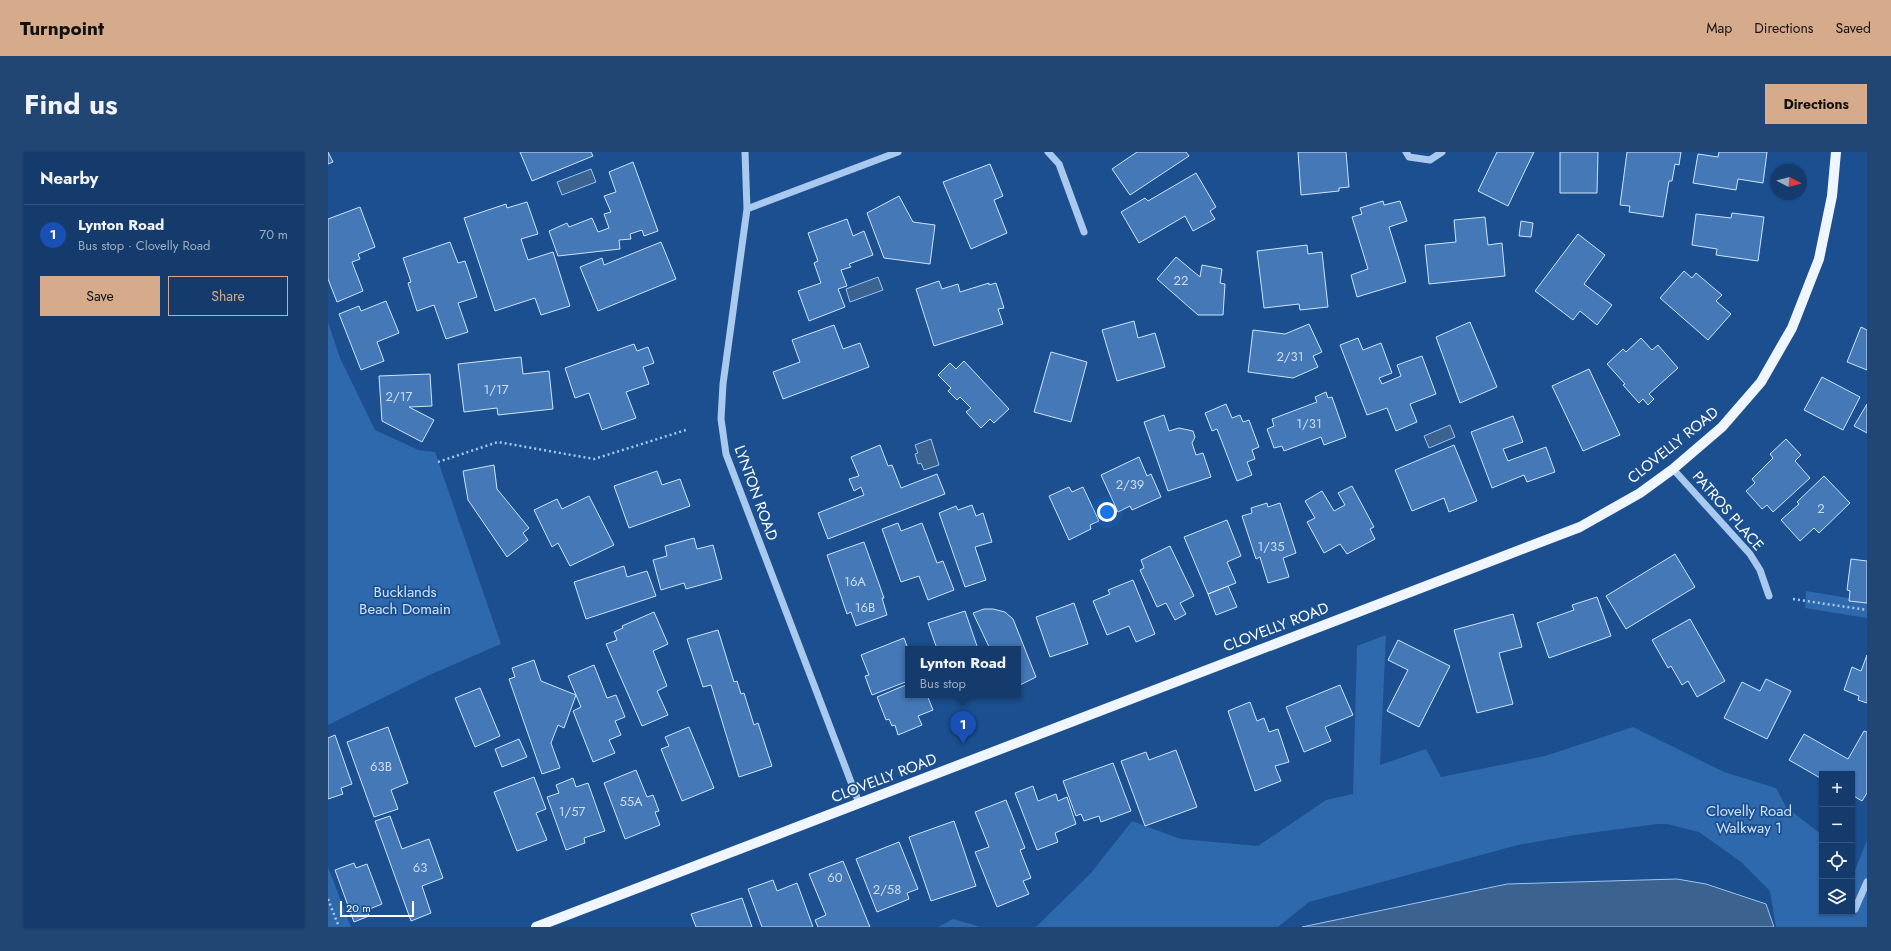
<!DOCTYPE html>
<html lang="en">
<head>
<meta charset="utf-8">
<style>
	:root { --surface:#143b6b; --page:#214673; --text:#f1f3f6; --muted:#9dadc1; --line:#33557e; --accent:#d6ab8b }
	body { margin:0; font-family:Jost,sans-serif; background:var(--page); color:var(--text) }
	.controls { position:absolute; right:12px; bottom:12px; display:grid; overflow:hidden; border-radius:0px; box-shadow:0 1px 3px #0004 }
	.controls button { width:36px; height:36px; display:grid; place-items:center; padding:0; border:0; border-bottom:1px solid var(--line); background:var(--surface); color:var(--text); font:20px sans-serif }
	.compass { position:absolute; left:1443px; top:12px; width:36px; height:36px; border-radius:50%; background:var(--surface); box-shadow:0 1px 3px #0004; rotate:97deg }
	.scale { position:absolute; left:12px; bottom:10px; width:74px; box-sizing:border-box; padding-left:4px; border:2px solid #fff; border-top:0; font-size:11px; line-height:14px; white-space:nowrap; color:#fff; -webkit-text-stroke:3px #1b4f8f; paint-order:stroke }
	.you { position:absolute; left:779px; top:360px; width:14px; height:14px; margin:-10px; border:3px solid #fff; border-radius:50%; background:#1a73e8; box-shadow:0 0 0 6px #1a73e833 }
	.badge { display:grid; place-items:center; width:26px; height:26px; border-radius:50%; background:var(--accent); color:#fff; font-size:13px; font-weight:700 }
	.pin { position:absolute; translate:-50% -33px; filter:drop-shadow(0 1px 2px #0008) }
	.pin::after { content:''; position:absolute; top:21px; width:14px; height:12px; background:inherit; clip-path:polygon(0 0,100% 0,50% 100%) }
	.popup { position:absolute; left:577px; top:494px; width:116px; height:52px; box-sizing:border-box; display:grid; place-content:center; border-radius:0px; background:var(--surface); filter:drop-shadow(0 1px 3px #0005); font-size:13px; white-space:nowrap; color:var(--muted) }
	.popup b { font-size:15px; color:var(--text) }
	.popup::after { content:''; position:absolute; left:50%; top:100%; margin-left:-8px; border:8px solid transparent; border-top-color:var(--surface) }
	.list { margin:0; padding:0; list-style:none }
	h2 { display:flex; justify-content:space-between; align-items:center; height:52px; margin:0; padding:0 16px; font-size:17px }
	h2 small { font-size:13px; font-weight:400; color:var(--muted) }
	.list li { display:grid; grid-template-columns:26px 1fr auto; gap:12px; align-items:center; box-sizing:border-box; height:60px; padding:0 16px; border-top:1px solid var(--line) }
	.list b { display:block; font-size:15px; white-space:nowrap }
	.list p { margin:0; font-size:13px; white-space:nowrap; color:var(--muted) }
	.list em { font-size:13px; font-style:normal; color:var(--muted) }
	.actions { display:flex; gap:8px; padding:12px 16px }
	.actions a { flex:1; padding:9px 0; border:1px solid var(--accent); border-radius:0px; text-align:center; font-size:14px; color:var(--accent) }
	.actions .main { background:var(--accent); color:#111 }
	.icon { flex:none; width:22px; height:22px; fill:none; stroke:currentColor; stroke-width:2; stroke-linecap:round; stroke-linejoin:round }
	.map { position:relative; flex:none; width:1539px; height:775px; overflow:hidden; border-radius:0px }
	header { display:flex; align-items:center; gap:24px; box-sizing:border-box; height:56px; padding:0 20px; background:var(--accent); color:#111 }
	header strong { font-size:19px }
	nav { display:flex; gap:22px; margin-inline-start:auto; font-size:14px }
	.intro { display:flex; align-items:center; justify-content:space-between; box-sizing:border-box; height:96px; padding:0 24px }
	h1 { margin:0; font-size:28px }
	.button { padding:10px 18px; border-radius:0px; background:var(--accent); color:#111; font-size:14px; font-weight:700 }
	main { display:flex; gap:24px; padding:0 24px }
	aside { flex:1; background:var(--surface); border-radius:0px; box-shadow:0 1px 3px #0004 }
	.map>svg:first-child { display:block }
	.green { fill:#2e69ad }
	.water { fill:#3c6290; stroke:#9cc4f0 }
	.building { fill:#4478b7; stroke:#cfe3fa }
	.lines { fill:none; stroke-linecap:round; stroke-linejoin:round }
	.path { stroke:#a9c9ee; stroke-width:2.5; stroke-dasharray:2 3; stroke-linecap:butt }
	.minor { stroke:#a9c9ee; stroke-width:7 }
	.major { stroke:#f0f6ff; stroke-width:10 }
	.labels { text-anchor:middle; stroke-width:3.5; stroke-linejoin:round; paint-order:stroke }
	.number-label { font-size:13px; fill:#d0dded }
	.street-label { font-size:15px; fill:#fff; stroke:#1b4f8f }
	.park-label { font-size:15px; fill:#cfe3fa; stroke:#1b4f8f }
</style>
</head>
<body>
<header>
<strong>Turnpoint</strong>
<nav><a>Map</a><a>Directions</a><a>Saved</a></nav>
</header>
<div class="intro"><h1>Find us</h1><a class="button">Directions</a></div>
<main>
<aside>
<h2>Nearby<small></small></h2>
<ul class="list">
<li><span class="badge" style="background:#1a4fb4">1</span><div><b>Lynton Road</b><p>Bus stop · Clovelly Road</p></div><em>70 m</em></li>
</ul>
<div class="actions"><a class="main">Save</a><a>Share</a></div>
</aside>
<div class="map">
<svg width="1539" height="775" viewBox="0 0 1539 775">
	<rect width="100%" height="100%" fill="#1b4f8f"/>
	<!-- green -->
	<path class="green" d="M0,170L12,206L47,278L90,298L107,300L173,492L99,524L0,573Z
		M1478,439L1539,449V466L1477,456Z
		M1058,483L1052,613L1098,597L1113,625L1217,604L1305,575L1396,620L1448,636L1458,655L1494,683V760H1524V726L1539,688V775H1448L1442,739L1413,710L1371,680L1339,672H1329L1247,683L1190,693L1105,716L981,750L950,775H708L763,721L804,669L853,687L930,694L998,648L1025,642L1029,494Z
		M0,715L23,775H0Z
		M625,767L653,775H610Z"/>
	<!-- water -->
	<path class="water" d="M263,17L268,30L234,43L229,30Z
		M550,125L555,138L522,150L518,137Z
		M1122,273L1127,285L1101,296L1096,284Z
		M603,287L611,313L596,318L593,311L590,312L587,302L590,301L587,293Z
		M1349,727L1378,732L1438,752L1446,775H974L1179,732Z"/>
	<!-- building -->
	<path class="building" d="M0,0L5,10L0,12Z
		M192,0H263L265,4L204,29Z
		M809,0H858L861,4L802,43L784,17Z
		M970,0H1018L1021,35L1011,36V39L973,43Z
		M1169,0H1206L1180,54L1150,39Z
		M1232,0H1270L1269,41H1232Z
		M1299,0H1353L1351,13L1347,12L1344,29H1341L1335,65L1301,60L1302,54L1292,53Z
		M1391,0H1439L1435,31L1410,27L1408,38L1365,31L1370,2L1390,5Z
		M305,10L330,79L316,84L314,78L302,82L303,87L291,88L292,97L230,104L221,79L239,71L241,75L264,66L270,80L281,76L276,62L283,60L276,44L288,40L281,20Z
		M662,12L675,44L666,48L679,81L643,97L615,30Z
		M868,21L888,55L882,59L887,67L865,79L857,64L811,91L793,60L817,46L820,49Z
		M571,44L585,70L607,73L602,112L556,106L539,61Z
		M1055,49L1056,53L1072,49L1079,69L1061,75L1078,130L1029,145L1023,123L1040,117L1024,65L1034,62L1032,56Z
		M199,50L210,82L193,87L200,108L225,100L242,154L213,163L207,146L167,159L136,66L178,52L179,56Z
		M32,55L47,95L30,102L32,107L24,110L35,139L9,150L0,127V67Z
		M1404,61L1436,65L1430,109L1388,103L1389,97L1364,93L1368,62L1403,66Z
		M1157,65L1160,93L1174,91L1177,124L1101,132L1097,93L1128,90L1126,68Z
		M519,67L525,84L536,79L545,103L521,112L523,115L513,118L519,134L510,137L517,155L481,169L470,139L493,131L486,111L490,109L480,81Z
		M1193,69L1205,71L1203,85L1191,84Z
		M1250,82L1277,103L1256,132L1284,153L1269,173L1252,159L1245,168L1207,139Z
		M122,90L130,111L137,109L149,145L130,151L140,180L118,187L106,153L89,159L80,131L83,130L75,106Z
		M333,90L348,127L270,159L252,115L274,106L276,113Z
		M979,93L980,102L994,100L1000,155L972,158L971,152L936,156L929,99Z
		M848,105L872,125L874,113L894,117L892,131L897,132L895,163H870L829,127Z
		M1356,119L1364,126L1368,121L1394,143L1388,149L1403,162L1380,188L1332,146Z
		M611,129L614,137L630,132L632,140L661,131V133L668,131L676,156L670,157L675,172L606,194L588,137Z
		M58,149L71,181L49,190L56,209L33,218L11,162L31,154L33,159Z
		M806,169L810,186L827,181L837,215L789,229L774,178Z
		M1142,170L1169,235L1132,251L1108,185Z
		M981,172L994,200L985,204L990,215L965,226L920,220L925,178L957,182Z
		M506,173L515,197L532,191L541,215L455,247L445,220L472,210L464,188Z
		M1533,175L1539,178V218L1519,210Z
		M1030,186L1035,198L1053,191L1064,221L1051,226L1054,232L1073,224L1069,213L1094,204L1108,242L1082,252L1089,270L1068,279L1059,256L1039,263L1012,193Z
		M1313,186L1324,198L1330,193L1350,216L1321,242L1326,247L1320,253L1315,247L1311,251L1295,233L1297,232L1279,212L1295,197L1298,200Z
		M306,192L309,199L320,195L326,211L315,215L321,232L298,240L308,266L274,278L261,241L247,246L237,216Z
		M723,200L759,210L743,270L706,260Z
		M193,205L195,222L221,219L225,257L170,263L169,256L136,260L130,212Z
		M636,209L681,257L666,271L662,267L653,276L638,260L643,256L632,245L629,248L620,239L623,236L610,223L622,211L628,217Z
		M1261,217L1292,283L1255,299L1224,234Z
		M102,222L104,254L81,255L106,268L94,290L54,269L51,224Z
		M1494,225L1532,245L1515,278L1476,258Z
		M998,240L1000,246L1004,245L1018,285L996,293L993,285L956,299L954,294L946,296L939,277L946,274L944,267L989,250L987,245Z
		M898,252L904,266L912,263L915,270L921,268L931,295L924,298L927,307L919,310L924,323L909,329L889,277L884,279L877,261Z
		M1539,252V281L1526,274Z
		M836,263L841,279L851,276L865,279L867,285L864,291L868,303L875,301L883,325L840,339L816,270Z
		M1185,264L1195,290L1175,297L1180,309L1218,295L1227,320L1199,330L1196,323L1164,336L1143,280Z
		M1458,287L1473,303L1467,309L1482,326L1445,360L1439,353L1434,357L1418,339L1427,331L1424,327L1445,306L1442,302Z
		M552,293L560,314L564,313L573,336L609,322L617,342L500,387L490,361L536,343L533,335L526,339L521,327L531,324L523,305Z
		M1126,293L1149,349L1121,360L1116,346L1084,359L1067,318Z
		M811,305L819,324L823,322L833,345L804,358L802,354L790,360L773,323Z
		M166,313L169,337L201,376L195,381L200,388L179,405L140,348L135,319Z
		M329,319L334,333L352,327L362,354L301,376L286,334Z
		M1496,324L1522,351L1491,381L1486,376L1472,389L1453,368L1471,352L1469,350Z
		M1024,334L1046,375L1042,377L1047,387L1019,402L1012,392L996,401L979,370L987,366L977,349L994,339L1006,359L1017,353L1010,341Z
		M741,335L744,340L755,335L771,369L762,373L763,377L741,388L721,344Z
		M261,344L286,393L242,414L230,391L224,395L206,358L229,347L234,357Z
		M939,351L940,355L952,351L968,401L955,406L961,425L940,431L932,405L928,407L914,364L924,361L923,356Z
		M644,353L648,364L655,361L664,390L647,395L658,428L637,435L611,361L628,354L630,358Z
		M899,368L913,404L899,410L908,431L880,442L856,385Z
		M570,371L573,379L594,371L609,411L615,409L626,438L600,448L591,424L573,430L554,377Z
		M366,386L369,397L385,393L394,427L358,437L356,431L333,438L325,408L339,404L337,394Z
		M536,390L556,446H554L559,463L528,474L523,460L519,462L499,403Z
		M842,394L866,444L852,451L858,462L847,468L838,451L829,455L812,418L816,416L813,408Z
		M1347,402L1367,435L1298,477L1278,444Z
		M1523,407L1539,409V451L1521,449L1522,439L1519,438Z
		M296,414L299,425L319,419L328,444L258,467L246,430Z
		M805,428L827,482L808,490L801,474L779,483L765,449L782,442L780,438Z
		M900,434L909,455L888,463L880,442Z
		M1269,445L1283,484L1221,506L1209,471L1246,458L1244,453Z
		M746,451L760,492L722,505L708,465Z
		M656,457H665L677,460L685,467L708,525L690,534V497H662L645,461Z
		M637,459L650,497H609L600,471Z
		M326,460L340,492L325,499L339,534L329,539L340,563L314,574L278,492L289,488L286,480L295,476L294,474Z
		M1185,462L1194,495L1171,501L1185,552L1149,561L1126,478Z
		M1362,467L1397,529L1369,545L1360,529L1354,533L1343,514L1340,516L1324,488Z
		M390,478L406,530L409,529L413,542L416,541L426,573L430,571L444,614L411,625L383,533L375,535L359,487Z
		M576,486L580,497V529L544,543L537,524L541,523L533,503Z
		M1070,488L1122,514L1091,575L1059,559L1080,518L1060,508Z
		M1539,503V551L1530,548L1531,544L1516,538L1524,515L1533,519Z
		M206,508L213,529L248,543L236,576L230,573L223,591L232,616L214,622L181,527L187,525L184,516Z
		M266,513L279,546L288,543L297,565L287,569L293,583L281,588L287,601L265,610L245,559L253,555L240,524Z
		M1438,527L1463,539L1439,587L1396,566L1414,530L1432,539Z
		M580,532V543H599L605,558L590,564L594,573L570,583L567,573L564,574L561,567L558,568L549,545Z
		M1012,533L1025,563L997,575L1003,589L976,600L958,555Z
		M152,536L172,584L147,595L127,546Z
		M922,550L929,569L936,566L941,580L950,577L961,610L947,614L953,629L927,639L900,559Z
		M60,575L80,631L63,638L70,657L46,665L19,590Z
		M361,575L386,636L354,649L333,597L341,594L337,585Z
		M1536,579L1539,580V641L1534,649L1524,643V622H1494V627L1461,608L1476,582L1520,607Z
		M7,583L24,632L13,636L15,642L0,647V586Z
		M191,587L199,605L174,615L167,597Z
		M848,598L869,655L817,674L793,609L818,600L821,608Z
		M785,611L803,659L773,670L771,664L756,669L753,662L748,664L735,629Z
		M308,618L319,645L325,643L331,659L327,660L332,673L297,687L276,631Z
		M206,625L218,657L208,661L219,688L189,699L166,640Z
		M245,626L248,635L260,631L277,679L256,686L257,691L238,698L219,645L231,641L228,633Z
		M705,634L710,649L728,642L730,649L739,645L748,672L727,681L730,690L709,698L687,641Z
		M678,648L697,696L692,698L703,726L695,729L701,742L669,755L647,700L661,695L647,660Z
		M62,664L74,697L101,687L115,726L94,734L103,761L83,769L47,669Z
		M626,669L648,734L603,749L581,685Z
		M571,690L590,737L579,741L581,747L549,760L528,707Z
		M515,709L542,775H490L487,768L498,763L481,722Z
		M26,711L28,716L39,712L54,752L39,758L41,764L26,770L7,718Z
		M445,728L449,739L469,731L485,775H434L420,737Z
		M414,746L424,775H368L363,762Z"/>
	<g class="lines">
		<!-- path -->
		<path class="path" d="M110,310L170,290L266,307L358,278
			M1465,447L1539,458
			M0,747L11,775"/>
		<!-- minor -->
		<path class="minor" d="M417,0L419,57L395,232L393,267L398,302L531,651
			M720,0L731,12L756,80
			M1078,0L1081,5L1102,8L1114,0
			M419,57L570,0
			M1345,317L1422,402L1432,418L1441,444
			M1527,757L1539,730"/>
		<!-- major -->
		<path class="major" d="M208,775L1252,375L1312,341L1345,317L1394,275L1433,230L1464,176L1491,107L1504,44L1508,0"/>
	</g>
	<g class="labels">
		<!-- number labels -->
		<g class="number-label">
			<text x="853" y="133">22</text>
			<text x="962" y="209">2/31</text>
			<text x="168" y="242">1/17</text>
			<text x="71" y="249">2/17</text>
			<text x="981" y="276">1/31</text>
			<text x="802" y="337">2/39</text>
			<text x="1493" y="361">2</text>
			<text x="943" y="399">1/35</text>
			<text x="527" y="434">16A</text>
			<text x="537" y="460">16B</text>
			<text x="53" y="619">63B</text>
			<text x="303" y="654">55A</text>
			<text x="244" y="664">1/57</text>
			<text x="92" y="720">63</text>
			<text x="507" y="730">60</text>
			<text x="559" y="742">2/58</text>
		</g>
		<!-- street labels -->
		<g class="street-label">
			<text transform="translate(1345 293) rotate(-39)" y="5">CLOVELLY ROAD</text>
			<text transform="translate(428 341) rotate(70)" y="5">LYNTON ROAD</text>
			<text transform="translate(1400 359) rotate(49)" y="5">PATROS PLACE</text>
			<text transform="translate(948 475) rotate(-21)" y="5">CLOVELLY ROAD</text>
			<text transform="translate(556 626) rotate(-21)" y="5">CLOVELLY ROAD</text>
		</g>
		<!-- park labels -->
		<g class="park-label">
			<text x="77" y="445">Bucklands<tspan x="77" dy="17">Beach Domain</tspan></text>
			<text x="1421" y="664">Clovelly Road<tspan x="1421" dy="17">Walkway 1</tspan></text>
		</g>
	</g>
</svg>
<div class="controls">
<button>+</button>
<button>−</button>
<button><svg class="icon" aria-label="locate" viewBox="0 0 24 24"><circle cx="12" cy="12" r="6"/><path d="M12 2v4M12 18v4M2 12h4M18 12h4"/></svg></button>
<button><svg class="icon" aria-label="layers" viewBox="0 0 24 24"><path d="M12 4l9 5-9 5-9-5zM3 14l9 5 9-5"/></svg></button>
</div>
<svg class="compass" viewBox="-18 -18 36 36"><path d="M0-13l5 13h-10z" fill="#e53935"/><path d="M0 13l5-13h-10z" fill="#9dadc1"/></svg>
<div class="scale">20 m</div>
<div class="you"></div>
<div class="pin badge" style="left:635px;top:592px;background:#1a4fb4">1</div>
<div class="popup"><b>Lynton Road</b>Bus stop</div>
</div>
</main>
</body>
</html>
